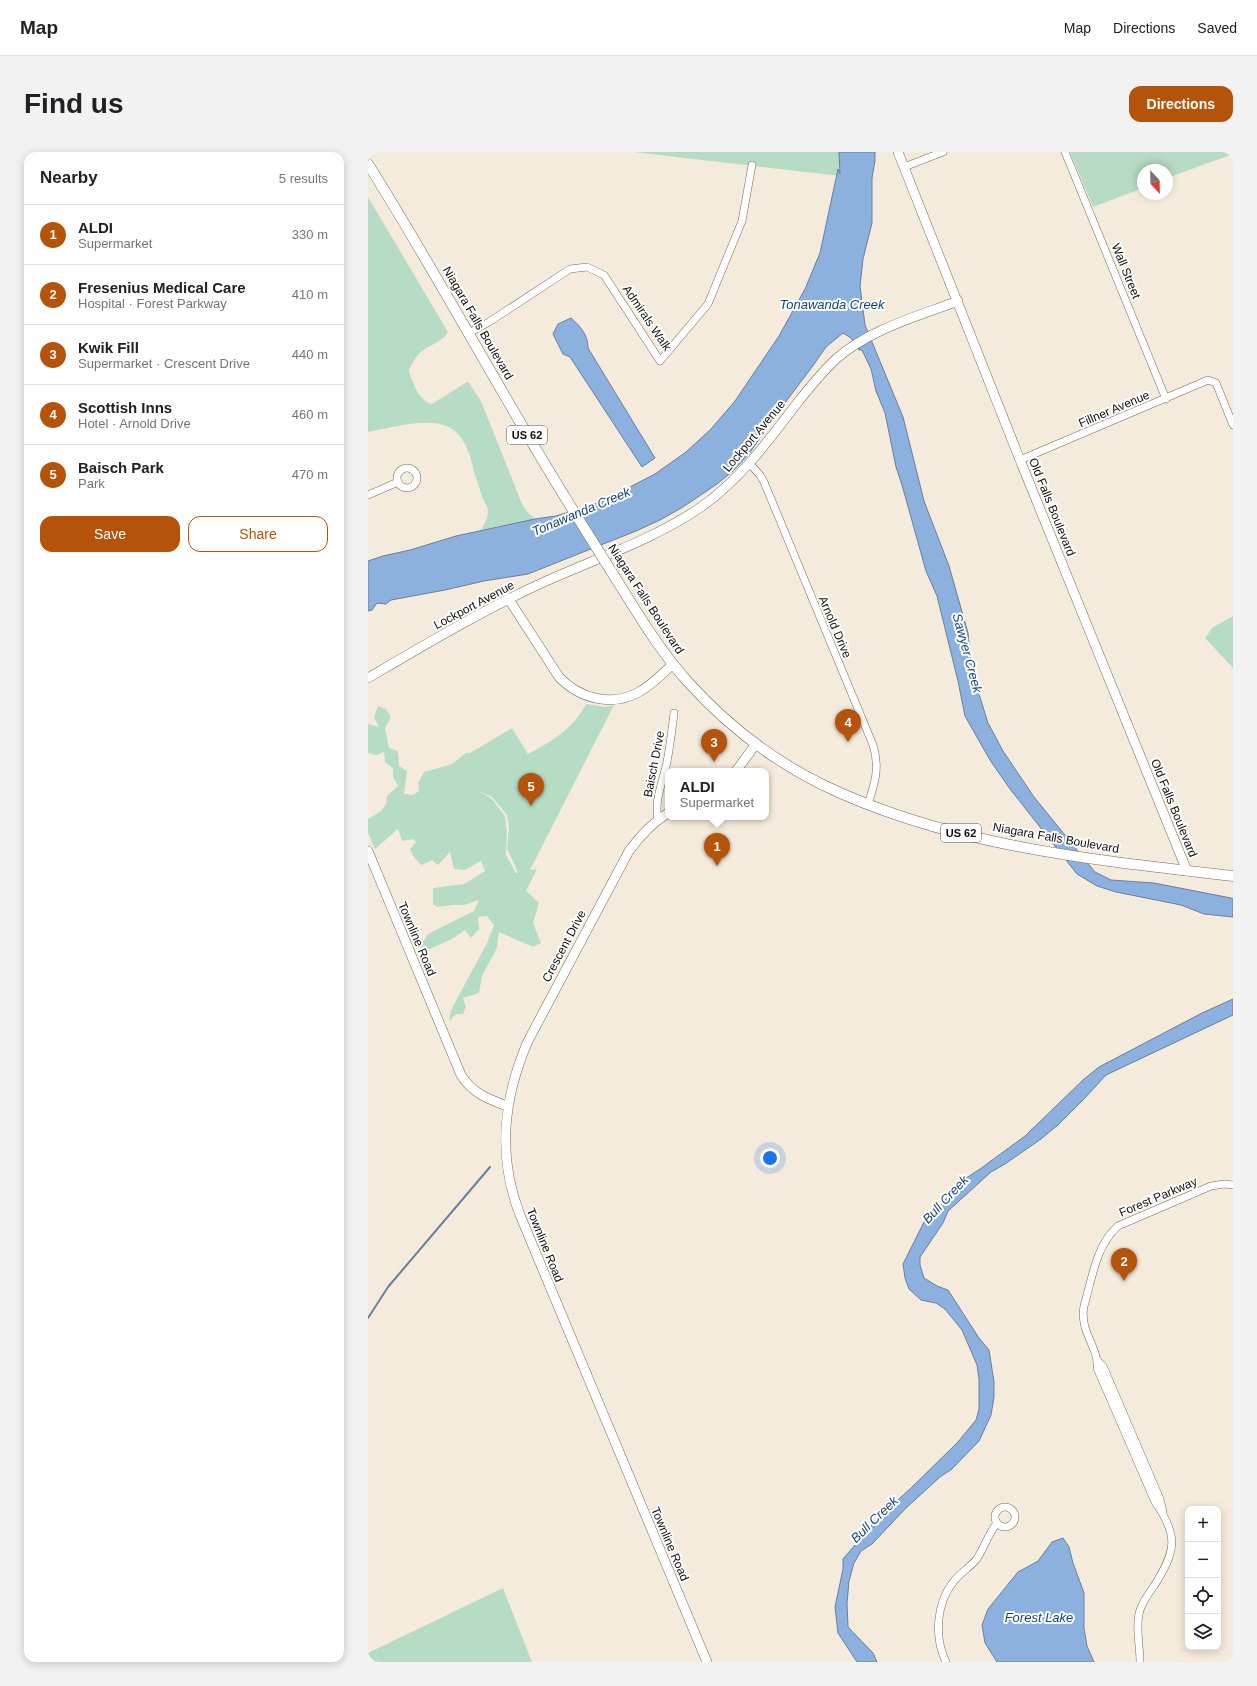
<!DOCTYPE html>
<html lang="en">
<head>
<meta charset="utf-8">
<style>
	:root { --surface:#fff; --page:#f2f2f2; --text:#202124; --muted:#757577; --line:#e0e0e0; --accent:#b45309 }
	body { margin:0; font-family:Arial,sans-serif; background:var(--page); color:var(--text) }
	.controls { position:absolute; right:12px; bottom:12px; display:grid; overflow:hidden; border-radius:8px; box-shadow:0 2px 10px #0003 }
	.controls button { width:36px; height:36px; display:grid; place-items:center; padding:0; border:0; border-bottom:1px solid var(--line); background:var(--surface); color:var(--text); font:20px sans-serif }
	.compass { position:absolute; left:769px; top:12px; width:36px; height:36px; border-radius:50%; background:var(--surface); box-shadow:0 2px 10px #0003; rotate:158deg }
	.you { position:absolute; left:402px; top:1006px; width:14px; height:14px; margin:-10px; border:3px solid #fff; border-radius:50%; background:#1a73e8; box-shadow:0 0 0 6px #1a73e833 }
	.badge { display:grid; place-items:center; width:26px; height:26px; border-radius:50%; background:var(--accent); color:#fff; font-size:13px; font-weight:700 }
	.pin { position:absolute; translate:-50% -33px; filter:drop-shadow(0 1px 2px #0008) }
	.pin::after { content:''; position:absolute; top:21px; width:14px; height:12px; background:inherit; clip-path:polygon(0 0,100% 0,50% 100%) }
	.popup { position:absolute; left:297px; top:616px; width:104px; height:52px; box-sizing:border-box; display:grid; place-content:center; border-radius:8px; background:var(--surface); filter:drop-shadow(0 1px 3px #0005); font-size:13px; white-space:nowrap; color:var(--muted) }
	.popup b { font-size:15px; color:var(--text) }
	.popup::after { content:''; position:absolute; left:50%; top:100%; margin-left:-8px; border:8px solid transparent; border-top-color:var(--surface) }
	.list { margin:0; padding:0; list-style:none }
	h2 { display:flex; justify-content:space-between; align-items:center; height:52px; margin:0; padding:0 16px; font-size:17px }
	h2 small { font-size:13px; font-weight:400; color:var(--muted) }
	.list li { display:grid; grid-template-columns:26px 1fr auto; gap:12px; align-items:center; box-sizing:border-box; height:60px; padding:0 16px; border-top:1px solid var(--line) }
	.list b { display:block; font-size:15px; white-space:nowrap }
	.list p { margin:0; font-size:13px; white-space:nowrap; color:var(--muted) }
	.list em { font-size:13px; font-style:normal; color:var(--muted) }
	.actions { display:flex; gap:8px; padding:12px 16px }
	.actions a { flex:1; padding:9px 0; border:1px solid var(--accent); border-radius:12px; text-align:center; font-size:14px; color:var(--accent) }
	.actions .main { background:var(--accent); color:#fff }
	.icon { flex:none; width:22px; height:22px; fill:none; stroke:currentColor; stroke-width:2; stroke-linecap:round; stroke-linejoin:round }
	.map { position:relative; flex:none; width:865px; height:1510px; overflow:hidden; border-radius:12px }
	header { display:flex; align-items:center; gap:24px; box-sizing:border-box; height:56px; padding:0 20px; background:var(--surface); border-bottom:1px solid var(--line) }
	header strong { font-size:19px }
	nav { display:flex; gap:22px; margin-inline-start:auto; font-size:14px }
	.intro { display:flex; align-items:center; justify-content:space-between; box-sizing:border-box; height:96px; padding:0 24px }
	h1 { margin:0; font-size:28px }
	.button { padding:10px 18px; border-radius:12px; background:var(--accent); color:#fff; font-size:14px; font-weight:700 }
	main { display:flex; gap:24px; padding:0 24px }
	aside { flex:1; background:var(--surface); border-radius:12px; box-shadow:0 2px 10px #0003 }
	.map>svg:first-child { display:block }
	.green { fill:#b7dcc5; fill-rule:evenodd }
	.water { fill:#8cb1de; stroke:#67809e }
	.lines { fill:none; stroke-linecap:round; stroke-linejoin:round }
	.stream { stroke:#67809e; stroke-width:2 }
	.street-casing { stroke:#746b5e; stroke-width:8 }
	.secondary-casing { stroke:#746b5e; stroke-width:10 }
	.primary-casing { stroke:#746b5e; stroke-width:11 }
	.street { stroke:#fff; stroke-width:7 }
	.secondary { stroke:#fff; stroke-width:9 }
	.primary { stroke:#fff; stroke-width:10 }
	.primary-bridge-casing { stroke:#746b5e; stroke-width:11; stroke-linecap:butt }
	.primary-bridge { stroke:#fff; stroke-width:10 }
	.labels { text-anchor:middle; stroke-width:4; stroke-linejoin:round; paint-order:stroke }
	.shield { fill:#fff; stroke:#595754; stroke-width:1 }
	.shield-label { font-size:11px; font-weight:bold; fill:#120f0a }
	.street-label { font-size:12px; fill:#120f0a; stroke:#fff }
	.water-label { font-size:13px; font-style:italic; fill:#11447a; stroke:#fff }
</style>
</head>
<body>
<header>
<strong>Map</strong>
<nav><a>Map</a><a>Directions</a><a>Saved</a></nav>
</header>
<div class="intro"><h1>Find us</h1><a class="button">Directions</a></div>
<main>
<aside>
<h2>Nearby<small>5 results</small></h2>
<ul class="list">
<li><span class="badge">1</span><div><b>ALDI</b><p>Supermarket</p></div><em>330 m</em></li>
<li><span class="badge">2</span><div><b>Fresenius Medical Care</b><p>Hospital · Forest Parkway</p></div><em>410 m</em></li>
<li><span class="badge">3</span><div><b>Kwik Fill</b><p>Supermarket · Crescent Drive</p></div><em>440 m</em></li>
<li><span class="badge">4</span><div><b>Scottish Inns</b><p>Hotel · Arnold Drive</p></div><em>460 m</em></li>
<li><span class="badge">5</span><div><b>Baisch Park</b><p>Park</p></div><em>470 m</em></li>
</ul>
<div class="actions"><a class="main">Save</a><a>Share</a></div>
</aside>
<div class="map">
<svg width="865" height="1510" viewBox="0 0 865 1510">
	<rect width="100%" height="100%" fill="#f5ebdc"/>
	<!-- green -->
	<path class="green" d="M266,0H471L472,24Z
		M702,0H865V2L799,26V18H775V36L725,55Z
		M0,45L80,180C75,189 62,193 54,199C48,204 45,210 41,218C43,229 52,250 64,252L99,230L101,231L113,249L154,352L160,361L167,367L113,378C117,371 122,363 119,355C118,352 116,350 115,347C113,341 111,335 109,329C104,314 102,296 91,283C72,260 24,276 0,280Z
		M865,464V516L837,486L844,476Z
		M218,552L237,555L246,553L162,718L169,717L158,739L171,751L165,771L173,791L165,795L131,780L129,796L114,824L111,841L95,846L98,855L95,862H88L81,869L83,858L119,791L126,773L119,764L110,765L111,777L103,786L97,778L84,787L57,799L51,797L60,782L106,759L111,748L96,753H85L69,755L65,752V736L96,732L117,719L113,709L97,718L86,717L82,700L70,713L64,708L53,713L45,704L42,697L48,690L45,687L34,689L30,677L7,697L0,681V667L13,659L18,652L19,644L30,634L25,625V616L17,610L16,600L8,603L0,601V572L11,575L6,565L10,554L18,557L23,565L17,576L21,596L30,599L31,614L39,619L36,642L45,643L51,639L50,631L56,620L84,612L98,601H102L144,576L160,602C183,590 206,576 218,552ZM111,639L124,645L139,663L141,676L139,696L150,721H148L138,703L139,680L137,664L124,647Z
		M135,1436L164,1510H0V1501Z"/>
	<!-- water -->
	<path class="water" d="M471,0H507V9L504,26V71L495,107L492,134L497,173L535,265L556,349L581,414L600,481L603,511L610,539L620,571L635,599L666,645L727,720L743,728L786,731L863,746L865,747V765L836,762L813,753L748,740L729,734L709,722L642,637L622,608L597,564L590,529L569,444L558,419L534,333L528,315L517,261L508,239L503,217L494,198H491L483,186L475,181L458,195L444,215L404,268L381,302L365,319L349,332L315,355L292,368L268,379L160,422L116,429L77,438L23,448L18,452L9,451L4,458L0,459V409L15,404L42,398L88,384L167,367L188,364L233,350L287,322L318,300L343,277L367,249L411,184L437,137L452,101L470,17L472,22Z
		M203,166C213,175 220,183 220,196L287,306L274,315L202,205L195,202L185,182L190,172Z
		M865,847V863L738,923L716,947L691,972L673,987L637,1012L623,1020L580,1059L575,1071L552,1105V1113L556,1126L569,1134L580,1138L611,1186L621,1198L626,1230V1245L623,1263L611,1289L584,1317L572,1325L538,1356L504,1392L493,1399L486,1411L481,1429L479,1451L480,1475L505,1501L509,1510H489L470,1481L467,1455L475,1417V1407L510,1366L542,1337L589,1291L608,1268L611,1257V1227L609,1213L594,1178L577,1157L568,1151L553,1148L541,1137L537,1126L535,1112L557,1068L572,1054L592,1030L612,1017L657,984L716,927L731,915L834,861Z
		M695,1386L701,1395L705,1411L716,1441V1476L719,1494L726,1510H629L617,1491L614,1473L620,1457L650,1420L670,1409L684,1390Z"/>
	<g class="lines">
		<!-- stream -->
		<path class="stream" d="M0,1166L20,1135L122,1015"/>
		<!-- street casing -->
		<g class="street-casing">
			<path id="street" d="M697,0L798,247
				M536,15L575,0
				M101,181L121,170L202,117L219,115L236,123L292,209L340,152L374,69L384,13
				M652,308L840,228L848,231L865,273
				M382,312L392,323L396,330L505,593C512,615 507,631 500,652
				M29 326a10 10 0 1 1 20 0a10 10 0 1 1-20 0Z
				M0,343L30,330
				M290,668C286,647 295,630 299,610C302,594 304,578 306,561
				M730,1209L735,1214L792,1347L795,1360
				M627 1365a10 10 0 1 1 20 0a10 10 0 1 1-20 0Z
				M578,1510C566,1485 568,1451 586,1429C592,1421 601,1416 608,1408C616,1397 620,1382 629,1371
				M772,1510C772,1494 767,1473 772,1458C775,1449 781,1441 786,1434C808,1399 811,1384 787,1350L729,1216C731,1195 711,1180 716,1154C724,1127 728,1093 750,1074L843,1034L856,1032L865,1033"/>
		</g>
		<!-- secondary casing -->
		<g class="secondary-casing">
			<path id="secondary" d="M530,0L652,308L819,719
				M140,446L191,525C212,547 244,555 271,540C284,533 294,522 305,512
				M0,526C58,492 115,458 176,430C229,406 285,388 333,355C373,327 401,288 430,250C442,235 454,220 468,207C502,177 548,165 590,149
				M368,619L388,592
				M300,661C284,671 272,684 261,699L160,889C135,947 129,1004 152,1063L339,1510
				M0,699L93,923C104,941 120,947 139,954"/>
		</g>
		<!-- primary casing -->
		<g class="primary-casing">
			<path id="primary" d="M0,12C68,120 128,233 195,342
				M243,419C267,457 290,497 320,530C357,571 403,607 453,632C580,694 726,708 865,724"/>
		</g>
		<!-- street -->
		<use href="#street" class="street"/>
		<!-- secondary -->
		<use href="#secondary" class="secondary"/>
		<!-- primary -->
		<use href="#primary" class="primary"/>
		<!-- primary-bridge casing -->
		<g class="primary-bridge-casing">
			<path id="primary-bridge" d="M195,342L243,419"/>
		</g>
		<!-- primary-bridge -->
		<use href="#primary-bridge" class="primary-bridge"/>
	</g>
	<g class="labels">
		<!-- shield labels -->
		<g class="shield">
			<rect x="139" y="274" width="40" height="18" rx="3"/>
			<rect x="573" y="672" width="40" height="18" rx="3"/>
		</g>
		<g class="shield-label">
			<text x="159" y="287">US 62</text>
			<text x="593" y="685">US 62</text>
		</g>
		<!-- street labels -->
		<g class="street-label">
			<text transform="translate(758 119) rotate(68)" y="4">Wall Street</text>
			<text transform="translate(279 166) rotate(56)" y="4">Admirals Walk</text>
			<text transform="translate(110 171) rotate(60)" y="4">Niagara Falls Boulevard</text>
			<text transform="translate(746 257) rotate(-23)" y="4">Fillner Avenue</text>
			<text transform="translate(386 284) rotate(-50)" y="4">Lockport Avenue</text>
			<text transform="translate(684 355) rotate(68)" y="4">Old Falls Boulevard</text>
			<text transform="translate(278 447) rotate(57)" y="4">Niagara Falls Boulevard</text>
			<text transform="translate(106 453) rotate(-28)" y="4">Lockport Avenue</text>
			<text transform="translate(467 475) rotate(67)" y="4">Arnold Drive</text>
			<text transform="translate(286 612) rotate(-79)" y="4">Baisch Drive</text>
			<text transform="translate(806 656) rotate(68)" y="4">Old Falls Boulevard</text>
			<text transform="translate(688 686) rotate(10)" y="4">Niagara Falls Boulevard</text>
			<text transform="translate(49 787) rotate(67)" y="4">Townline Road</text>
			<text transform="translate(196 794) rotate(-62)" y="4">Crescent Drive</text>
			<text transform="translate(790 1045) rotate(-23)" y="4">Forest Parkway</text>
			<text transform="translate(177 1093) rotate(68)" y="4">Townline Road</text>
			<text transform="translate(302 1392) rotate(67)" y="4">Townline Road</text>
		</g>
		<!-- water labels -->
		<g class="water-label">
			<text x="464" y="157">Tonawanda Creek</text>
			<text transform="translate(213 359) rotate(-23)" y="5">Tonawanda Creek</text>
			<text transform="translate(600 501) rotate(75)" y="5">Sawyer Creek</text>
			<text transform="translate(577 1047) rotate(-47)" y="5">Bull Creek</text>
			<text transform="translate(506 1367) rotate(-44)" y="5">Bull Creek</text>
			<text x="671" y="1470">Forest Lake</text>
		</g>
	</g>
</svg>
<div class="controls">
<button>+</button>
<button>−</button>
<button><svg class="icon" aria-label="locate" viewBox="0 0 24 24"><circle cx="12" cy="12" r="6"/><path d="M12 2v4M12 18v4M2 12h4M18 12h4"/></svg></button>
<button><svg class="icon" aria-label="layers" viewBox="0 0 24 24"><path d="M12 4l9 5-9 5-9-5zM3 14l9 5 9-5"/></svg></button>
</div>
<svg class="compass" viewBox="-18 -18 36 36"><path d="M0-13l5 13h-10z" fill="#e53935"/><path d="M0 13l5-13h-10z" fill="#757577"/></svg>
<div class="you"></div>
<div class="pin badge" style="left:349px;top:714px">1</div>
<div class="popup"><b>ALDI</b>Supermarket</div>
<div class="pin badge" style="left:756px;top:1129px">2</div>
<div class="pin badge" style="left:346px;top:610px">3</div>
<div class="pin badge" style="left:480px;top:590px">4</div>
<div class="pin badge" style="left:163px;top:654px">5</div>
</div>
</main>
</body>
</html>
